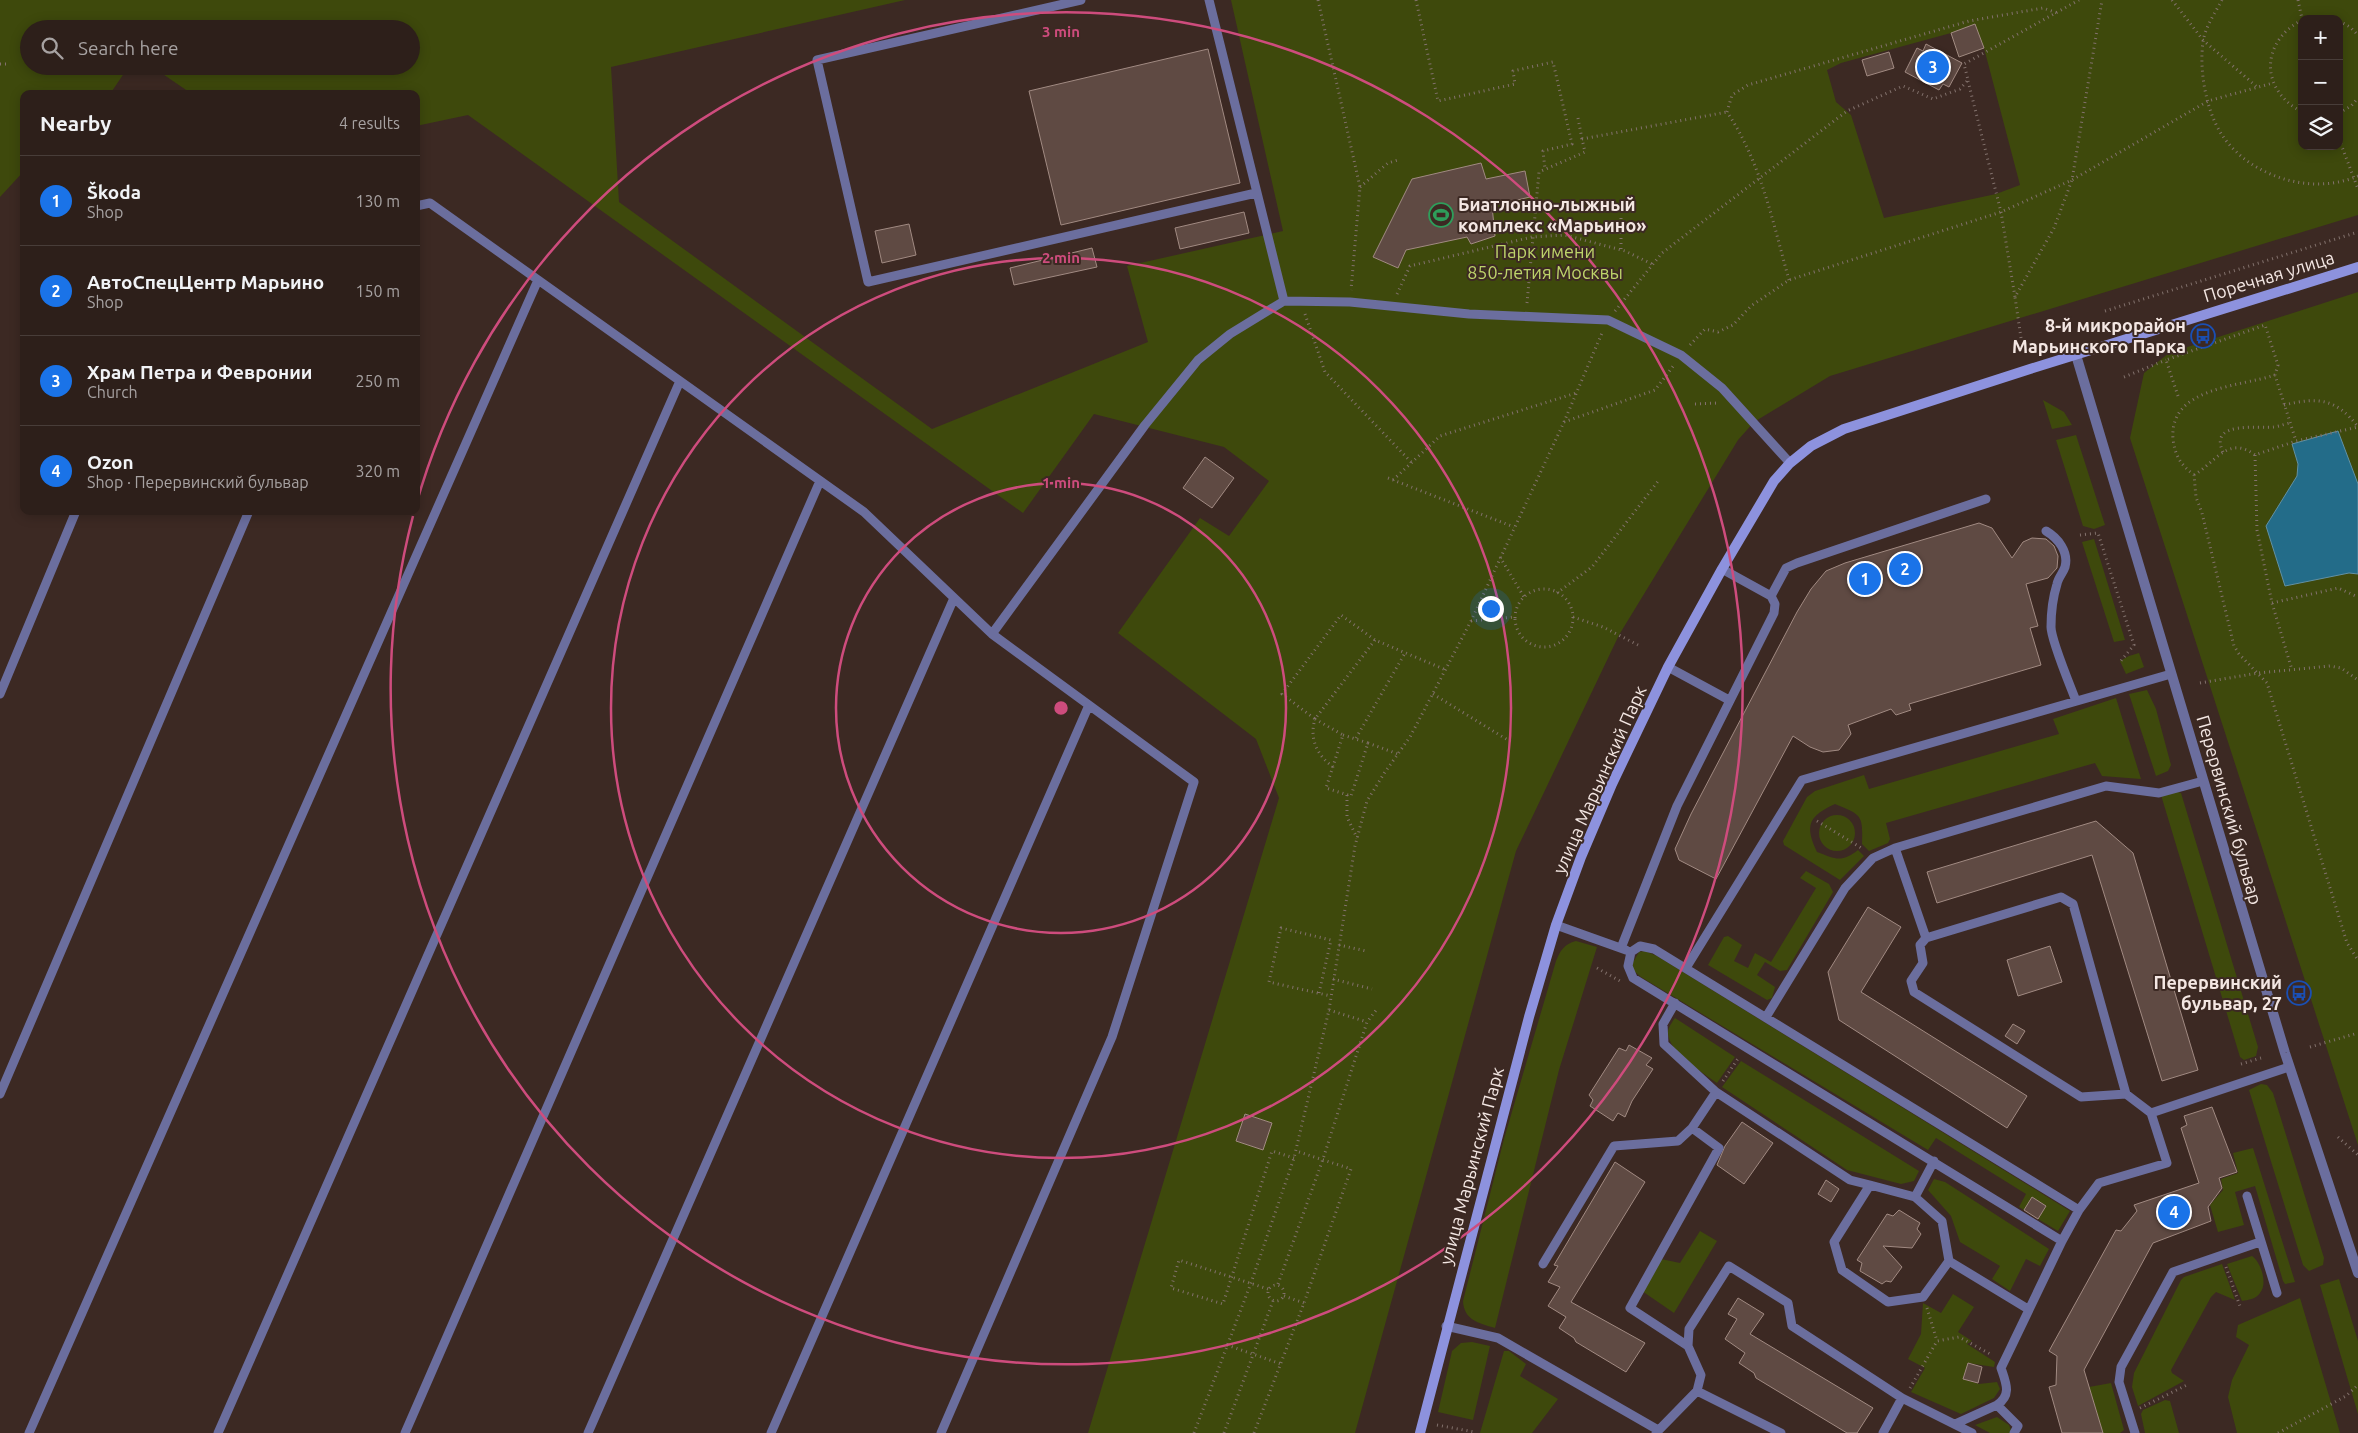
<!DOCTYPE html>
<html lang="en">
<head>
<meta charset="utf-8">
<style>
	:root { --surface:#2d1f1a; --page:#352723; --text:#f1f3f6; --muted:#a7a2a2; --line:#483d39; --accent:#1a73e8 }
	body { margin:0; font-family:Ubuntu,sans-serif; background:var(--page); color:var(--text) }
	.controls { position:absolute; right:15px; top:15px; display:grid; overflow:hidden; border-radius:10px; box-shadow:0 2px 12px #0003 }
	.controls button { width:45px; height:45px; display:grid; place-items:center; padding:0; border:0; border-bottom:1px solid var(--line); background:var(--surface); color:var(--text); font:25px sans-serif }
	.you { position:absolute; left:1490px; top:608px; width:18px; height:18px; margin:-12px; border:4px solid #fff; border-radius:50%; background:#1a73e8; box-shadow:0 0 0 8px #1a73e833 }
	.badge { display:grid; place-items:center; width:32px; height:32px; border-radius:50%; background:var(--accent); color:#fff; font-size:16px; font-weight:700 }
	.pin { position:absolute; translate:-50% -50%; border:2px solid #fff; box-shadow:0 1px 5px #0006 }
	.list { margin:0; padding:0; list-style:none }
	h2 { display:flex; justify-content:space-between; align-items:center; height:65px; margin:0; padding:0 20px; font-size:21px }
	h2 small { font-size:16px; font-weight:400; color:var(--muted) }
	.list li { display:grid; grid-template-columns:32px 1fr auto; gap:15px; align-items:center; box-sizing:border-box; height:90px; padding:0 20px; border-top:1px solid var(--line) }
	.list b { display:block; font-size:19px; white-space:nowrap }
	.list p { margin:0; font-size:16px; white-space:nowrap; color:var(--muted) }
	.list em { font-size:16px; font-style:normal; color:var(--muted) }
	.icon { flex:none; width:28px; height:28px; fill:none; stroke:currentColor; stroke-width:2; stroke-linecap:round; stroke-linejoin:round }
	.map { position:relative; flex:none; width:2358px; height:1433px; overflow:hidden }
	.search { position:absolute; background:var(--surface); box-shadow:0 2px 12px #0003; left:20px; top:20px; width:400px; height:55px; display:flex; align-items:center; gap:12px; box-sizing:border-box; padding:0 18px; border-radius:28px; color:var(--muted); font-size:19px }
	.panel { position:absolute; background:var(--surface); box-shadow:0 2px 12px #0003; left:20px; top:90px; width:400px; height:425px; border-radius:10px }
	.map>svg:first-child { display:block }
	.green { fill:#3e490c; fill-rule:evenodd }
	.water { fill:#236c89; stroke:#6291a4 }
	.building { fill:#5f4a43; stroke:#a18a82 }
	.lines { fill:none; stroke-linecap:round; stroke-linejoin:round }
	.path { stroke:#82716c; stroke-width:3; stroke-dasharray:1 4; stroke-linecap:butt }
	.service { stroke:#6b6e9e; stroke-width:9 }
	.tertiary { stroke:#6b6e9e; stroke-width:10 }
	.secondary { stroke:#8d92de; stroke-width:10 }
	.ring { fill:none; stroke:#ce4c7d; stroke-width:2.5 }
	.labels { text-anchor:middle; stroke-width:4; stroke-linejoin:round; paint-order:stroke }
	.poi-label { font-size:18px; font-weight:bold; fill:#f4e7e3; stroke:#3c2923; text-anchor:end }
	.park-label { font-size:18px; fill:#bdd46a; stroke:#3c2923 }
	.street-label { font-size:18px; fill:#f4e7e3; stroke:#3c2923 }
	.centre { fill:#ce4c7d; stroke:#3c2923; stroke-width:2.5 }
	.ring-label { font-size:15px; text-anchor:middle; font-weight:bold; fill:#ce4c7d; stroke:#3c2923; stroke-width:4; stroke-linejoin:round; paint-order:stroke }
</style>
</head>
<body>
<div class="map">
<svg width="2358" height="1433" viewBox="0 0 2358 1433">
	<rect width="100%" height="100%" fill="#3c2923"/>
	<!-- green -->
	<path class="green" d="M0,0H905L611,67L619,202L932,429L1148,342L1127,266L1283,231L1231,0H2358V215L1830,376L1754,422L1738,440L1619,635L1516,851L1355,1433H1088L1279,798L1256,739L1118,633L1200,518L1229,536L1269,481L1224,447L1094,414L1023,513L468,115L416,126V94H192L151,66H411V29H29V66H129L110,94H24V171L0,197ZM2302,19H2339V146H2302ZM1951,33L1959,57L1984,48L2020,185L1996,194L1884,218L1851,115L1836,102L1827,70L1841,63Z
		M2358,292V1145L2130,438L2144,373L2169,353Z
		M2043,400L2064,412L2072,425L2052,429Z
		M2076,435L2105,525L2094,529L2083,526L2056,440Z
		M2094,539L2125,640L2114,642L2082,542Z
		M2139,653L2144,667L2126,674L2120,661L2129,656Z
		M2147,690L2156,709L2171,765L2168,771L2156,776L2129,694Z
		M2116,698L2141,779L2102,776L2095,763L1886,823L1890,839L1888,843L1869,851L1862,844C1863,815 1862,815 1835,804C1809,816 1804,825 1817,852C1836,859 1841,863 1858,850L1864,856L1840,880L1784,845L1783,841L1807,797L1815,791L1864,775L1869,789L2059,734L2053,719Z
		M2171,790L2181,793L2258,1047L2256,1056L2244,1060L2240,1057L2161,795Z
		M1819 833a18 18 0 1 1 36 0a18 18 0 1 1-36 0Z
		M1806,871L1829,884L1833,892L1787,970L1780,971L1765,962L1757,975L1775,987L1772,998L1767,1000L1708,965L1724,937L1728,936L1742,945L1734,961L1748,968L1755,953L1771,962L1816,888L1800,878Z
		M1576,941L1597,947L1559,1070L1495,1328C1478,1323 1464,1320 1463,1301L1504,1139L1556,961C1560,951 1564,944 1576,941Z
		M1645,951L1657,956L2070,1211L2058,1231L2038,1219L2046,1206L2033,1198L2024,1210L2019,1207L2026,1194L1936,1138L1928,1150L1641,977L1634,971L1632,964L1639,952Z
		M1675,1018L1735,1057L1717,1083C1703,1073 1667,1051 1668,1032C1668,1028 1672,1022 1675,1018Z
		M1741,1061L1919,1171L1914,1181L1901,1184L1847,1170L1722,1087Z
		M2261,1084L2267,1085L2273,1093L2324,1258L2323,1265L2309,1271L2303,1265L2249,1090Z
		M2253,1148L2295,1282L2285,1284L2283,1281L2255,1186L2235,1192L2244,1225L2218,1232L2210,1205L2223,1190L2221,1179L2238,1173L2233,1153Z
		M1934,1179L1945,1182L2049,1249L2040,1266L2026,1259L2010,1291L1992,1279L2000,1266L1960,1242L1951,1216L1928,1190Z
		M1700,1231L1717,1241L1674,1313L1642,1291L1661,1259L1680,1263Z
		M2252,1256C2261,1262 2268,1284 2260,1293C2256,1299 2248,1300 2242,1301L2227,1264Z
		M2222,1264L2235,1300L2216,1292L2211,1297L2171,1370L2172,1373L2184,1381L2138,1406L2132,1387L2134,1373L2181,1280L2184,1277Z
		M2339,1279L2358,1341V1414L2320,1285Z
		M1953,1294L1974,1307L1958,1332L1972,1341L1967,1344L1995,1362L1994,1367L1968,1363L1963,1379L1979,1384L1997,1382L2000,1389L1994,1398L1961,1414L1911,1392L1925,1368L1908,1359L1921,1334L1923,1303L1941,1313Z
		M2300,1298L2340,1433H2237L2228,1397L2232,1380L2249,1345L2236,1337L2238,1325Z
		M1472,1342L1490,1346L1473,1420L1438,1412L1452,1351L1461,1343Z
		M1504,1351H1509L1526,1364L1520,1376L1558,1399L1532,1433H1480Z
		M2111,1383L2124,1430L2120,1433H2103L2089,1387Z
		M2165,1400L2170,1401L2179,1433H2145L2141,1414L2143,1410Z
		M1997,1417L2009,1425L2011,1430L2010,1433H1990L1975,1425Z"/>
	<!-- water -->
	<path class="water" d="M2338,431L2358,484V574L2349,573L2285,586L2266,526L2297,476L2298,464L2292,444Z"/>
	<!-- building -->
	<path class="building" d="M1975,24L1984,48L1959,57L1951,33Z
		M1926,44L1962,63L1949,87L1943,84L1939,90L1905,72L1917,48L1923,51Z
		M1208,49L1240,183L1061,225L1029,91Z
		M1889,52L1894,68L1867,76L1862,60Z
		M1481,163L1486,179L1525,171L1530,197L1492,206L1495,236L1471,244L1467,237L1406,250L1398,268L1373,257L1412,179Z
		M1244,212L1249,233L1180,249L1175,228Z
		M909,224L916,255L882,263L875,231Z
		M1092,248L1097,267L1014,285L1010,268Z
		M1205,457L1234,478L1212,508L1183,488Z
		M1979,523L1992,528L2012,558L2023,542L2032,538L2046,539L2054,546L2058,556L2057,568L2048,578L2026,584L2038,626L2030,628L2041,665L1909,704L1911,710L1896,715L1891,709L1848,725L1851,734L1839,750L1823,752L1810,747L1793,736L1716,879L1679,860L1675,849L1691,814L1797,612L1811,589L1826,571L1845,563Z
		M2096,821L2133,853L2198,1070L2162,1081L2092,855L1937,903L1927,872Z
		M1868,907L1901,927L1861,992L2027,1096L2007,1128L1839,1020L1828,972Z
		M2050,946L2062,982L2018,996L2007,960Z
		M2013,1024L2025,1031L2017,1044L2005,1036Z
		M1629,1045L1652,1058L1646,1065L1653,1069L1632,1101L1625,1117L1618,1113L1613,1121L1590,1106L1593,1100L1589,1095L1619,1048L1626,1051Z
		M2212,1107L2237,1172L2219,1178L2222,1188L2208,1207L2211,1221L2153,1243L2084,1370L2103,1433H2062L2049,1387L2056,1385L2057,1356L2049,1351L2116,1230L2121,1231L2137,1211L2134,1205L2199,1183L2181,1128L2187,1125L2184,1116Z
		M1245,1114L1272,1123L1263,1150L1236,1141Z
		M1742,1122L1773,1143L1744,1184L1717,1165L1725,1146Z
		M1615,1162L1645,1182L1571,1302L1645,1343L1626,1372L1576,1342L1574,1338L1559,1328L1566,1317L1548,1306L1560,1287L1548,1282L1558,1266L1554,1265Z
		M1826,1180L1839,1189L1831,1202L1818,1194Z
		M2032,1197L2046,1206L2038,1219L2024,1210Z
		M1899,1210L1920,1223L1917,1229L1921,1234L1912,1248L1883,1246L1902,1267L1891,1282L1886,1281L1882,1284L1860,1271L1862,1263L1857,1260L1887,1214L1893,1216Z
		M1738,1298L1764,1314L1750,1334L1873,1408L1857,1433H1847L1756,1378L1754,1373L1739,1363L1745,1353L1725,1339L1737,1319L1728,1314Z
		M1968,1363L1982,1367L1978,1383L1963,1379Z"/>
	<g class="lines">
		<!-- path -->
		<path class="path" d="M1318,0L1360,187L1351,290
			M1416,0L1438,101L1515,84L1513,71L1553,62L1572,144L1543,151L1545,169
			M2172,0L2203,40L2257,87
			M2222,0C2215,13 2205,27 2203,42C2199,70 2206,111 2222,135C2250,177 2312,196 2358,176
			M2298,0L2302,19
			M2307,19L2322,17L2333,19
			M2302,20C2260,42 2260,90 2302,112
			M2339,21L2350,27L2358,35
			M0,64H6
			M1968,81L2001,212L2015,297
			M2339,113L2351,106L2358,98
			M1578,118L1582,139
			M2339,139L2358,189
			M1360,187L1388,163L1398,160
			M1621,249V218
			M1789,280C1773,223 1761,162 1727,112L1732,95L1748,85L1969,21L2043,8L2057,13
			M1397,294L1410,266L1532,237L1565,235L1625,251L1652,264
			M1527,303L1539,172L1585,152L1582,139L1727,112
			M1615,311L1662,253L1847,111L1903,86L1933,99L1960,89L1968,80L1964,64L2079,0
			M2105,311L2358,232
			M1305,314L1325,372L1412,463
			M2021,338L2015,297L2054,228L2072,180L2102,0
			M1690,345L1705,329L1718,332L1733,325L1751,306L1789,280L2001,212L2072,180L2208,101L2273,83
			M2275,375C2239,387 2169,387 2173,439C2175,456 2181,465 2194,475L2196,497L2202,513L2234,646L2239,654L2267,683L2347,943L2358,960
			M2124,377L2166,360
			M2178,396L2166,360L2265,325L2278,365L2275,375L2296,441
			M1695,404L1718,403
			M2284,405C2318,397 2336,398 2358,427
			M1564,422L1655,390L1674,365
			M2223,452C2208,420 2260,429 2274,427C2280,426 2285,424 2290,423
			M2255,455L2257,530L2272,603L2292,670
			M2194,475C2216,462 2228,435 2255,455L2296,441L2358,427
			M1388,478L1514,527
			M1393,480L1440,436L1576,393
			M2080,535L2098,533L2134,645L2120,662
			M1500,557L1524,597
			M1515 618a29 29 0 1 1 58 0a29 29 0 1 1-58 0Z
			M1557,593L1592,567L1659,480
			M2272,603L2338,588L2358,597
			M1573,617L1603,627L1638,645
			M1471,621L1515,617
			M1375,640L1315,719L1282,694L1341,615L1375,640L1446,670
			M2200,683L2258,673L2330,666L2341,668L2358,680
			M1433,694L1511,742
			M1343,735L1368,743L1351,796L1326,788Z
			M1356,738L1405,653
			M1368,743L1398,754
			M1333,767C1317,755 1309,739 1315,719L1343,735
			M1347,795V817L1357,838
			M1817,821L1863,849
			M1339,945L1366,951
			M1597,968L1620,981
			M1333,979L1372,989
			M1319,993L1331,940L1281,928L1269,982L1331,996
			M1329,1010L1367,1022
			M2310,1047L2358,1033
			M2241,1064L2261,1058
			M1723,1081L1739,1057
			M2338,1137L2358,1155
			M2226,1267L2241,1309
			M1278,1284L1323,1159L1367,1022L1377,1009
			M1268 1293a8 8 0 1 1 16 0a8 8 0 1 1-16 0Z
			M1268,1289L1179,1260L1171,1288L1223,1304L1272,1151L1294,1158
			M1284,1296L1304,1303
			M1927,1308L1937,1341
			M1227,1345L1281,1364
			M1910,1388L1937,1341L1959,1337L1992,1355
			M2140,1408L2189,1384
			M1437,1425L1474,1432
			M1194,1433L1251,1283L1294,1158L1329,1010L1355,846L1367,801L1385,772L1410,737L1471,621L1564,422L1602,333
			M1224,1433L1273,1301
			M1254,1433L1304,1303L1351,1169L1296,1151
			M2278,1433L2346,1396L2358,1385"/>
		<!-- service -->
		<path class="service" d="M1081,0L817,60L868,282L1256,193
			M1209,0L1284,301
			M416,206L430,203L864,512L992,634L1194,782L1112,1037L941,1433
			M2046,531C2058,538 2069,552 2065,567C2063,573 2058,578 2057,584C2053,597 2051,614 2051,627C2051,640 2070,685 2076,701
			M1771,596L1786,568L1797,563L1986,499
			M992,634L1145,425L1198,360L1230,334L1284,301L1350,302L1469,314L1608,320L1681,355L1722,388L1790,463
			M1668,667L1729,700
			M0,694L76,511
			M1895,848L1926,938L2061,897L2073,904L2126,1094L2151,1113
			M1556,925L1626,950
			M1926,938L1920,945L1923,963L1911,981L1914,992L2081,1097L2126,1094
			M1621,948L1677,806L1774,613L1775,604L1771,596L1722,569
			M1686,968L1802,780L2171,674
			M1675,1003L1663,1024L1664,1044L1716,1092L1850,1180L1870,1185
			M1766,1017L1845,888L1873,858L1895,848L2106,786L2159,793L2203,781
			M0,1094L249,511
			M1934,1161L1915,1197L1942,1221L1949,1261L2028,1309
			M2247,1196L2277,1293
			M1915,1197L1870,1185L1834,1242L1842,1270L1888,1302L1923,1297L1949,1261
			M2062,1241L1633,978L1628,966L1631,952L1640,946L1654,949L2079,1210
			M1543,1264L1614,1146L1678,1141L1692,1128L1716,1092
			M1446,1326L1498,1338L1658,1430
			M1688,1346L1630,1308L1719,1148L1692,1128
			M1697,1391L1781,1433
			M1955,1424L1997,1405
			M29,1433L538,280
			M218,1433L680,381
			M405,1433L820,481
			M588,1433L954,598
			M771,1433L1089,705
			M1656,1433L1697,1391L1701,1375L1688,1346L1689,1329L1729,1266L1788,1303L1792,1326L1902,1398L1972,1433
			M1883,1433L1902,1398
			M2014,1433L2018,1426L1997,1405C2012,1395 2006,1383 2001,1368L2062,1241L2079,1210L2099,1183L2167,1163L2151,1113L2289,1067
			M2135,1433L2119,1382L2121,1367L2173,1272L2260,1242"/>
		<!-- tertiary -->
		<path class="tertiary" d="M2076,355L2285,1053L2358,1273"/>
		<!-- secondary -->
		<path class="secondary" d="M1420,1433L1529,1017L1556,925L1581,857L1612,784L1668,667L1722,569L1774,481L1790,463L1811,446L1844,429L2030,369L2358,267"/>
	</g>
	<!-- distance rings -->
	<g class="ring">
		<circle cx="1061" cy="708" r="225"/>
		<circle cx="1061" cy="708" r="450"/>
		<path d="M416 505A676 676 0 1 1 413 516"/>
	</g>
	<!-- icons -->
	<defs>
		<g id="stadium-ring" transform="scale(1.25)"><circle r="9.5" fill="#3c2923" stroke="#2e9e5b" stroke-width="1.5"/><path d="M0-5a6.5 5 0 1 0 0 10a6.5 5 0 1 0 0-10ZM-3.5-1.8h7v3.6h-7Z" fill="#2e9e5b"/></g>
		<g id="bus-ring" transform="scale(1.25)"><circle r="9.5" fill="#3c2923" stroke="#1a4fb4" stroke-width="1.5"/><path d="M-5-6H5V4H4V6H2V4H-2V6H-4V4H-5ZM-3.5-4V0h7V-4ZM-3.5 1.2v1.5H-2V1.2ZM2 1.2v1.5H3.5V1.2Z" fill="#1a4fb4"/></g>
	</defs>
	<g fill-rule="evenodd">
		<use href="#stadium-ring" x="1441" y="215"/>
		<use href="#bus-ring" x="2203" y="336"/>
		<use href="#bus-ring" x="2299" y="993"/>
	</g>
	<g class="labels">
		<!-- poi labels -->
		<g class="poi-label">
			<text x="1458" y="211" text-anchor="start">Биатлонно-лыжный<tspan x="1458" dy="21">комплекс «Марьино»</tspan></text>
			<text x="2186" y="332">8-й микрорайон<tspan x="2186" dy="21">Марьинского Парка</tspan></text>
			<text x="2282" y="989">Перервинский<tspan x="2282" dy="21">бульвар, 27</tspan></text>
		</g>
		<!-- park labels -->
		<g class="park-label">
			<text x="1545" y="258">Парк имени<tspan x="1545" dy="21">850-летия Москвы</tspan></text>
		</g>
		<!-- street labels -->
		<g class="street-label">
			<text transform="translate(2269 277) rotate(-17)" y="6">Поречная улица</text>
			<text transform="translate(1600 780) rotate(-66)" y="6">улица Марьинский Парк</text>
			<text transform="translate(2229 810) rotate(74)" y="6">Перервинский бульвар</text>
			<text transform="translate(1472 1166) rotate(-75)" y="6">улица Марьинский Парк</text>
		</g>
	</g>
	<circle cx="1061" cy="708" r="8" class="centre"/>
	<g class="ring-label">
		<text x="1061" y="37">3 min</text>
		<text x="1061" y="263">2 min</text>
		<text x="1061" y="488">1 min</text>
	</g>
</svg>
<div class="controls">
<button>+</button>
<button>−</button>
<button><svg class="icon" aria-label="layers" viewBox="0 0 24 24"><path d="M12 4l9 5-9 5-9-5zM3 14l9 5 9-5"/></svg></button>
</div>
<div class="you"></div>
<div class="pin badge" style="left:1865px;top:579px">1</div>
<div class="pin badge" style="left:1905px;top:569px">2</div>
<div class="pin badge" style="left:1933px;top:67px">3</div>
<div class="pin badge" style="left:2174px;top:1212px">4</div>
<div class="search"><svg class="icon" aria-label="search" viewBox="0 0 24 24"><circle cx="10" cy="10" r="6"/><path d="M15 15l6 6"/></svg>Search here</div>
<section class="panel">
<h2>Nearby<small>4 results</small></h2>
<ul class="list">
<li><span class="badge">1</span><div><b>Škoda</b><p>Shop</p></div><em>130 m</em></li>
<li><span class="badge">2</span><div><b>АвтоСпецЦентр Марьино</b><p>Shop</p></div><em>150 m</em></li>
<li><span class="badge">3</span><div><b>Храм Петра и Февронии</b><p>Church</p></div><em>250 m</em></li>
<li><span class="badge">4</span><div><b>Ozon</b><p>Shop · Перервинский бульвар</p></div><em>320 m</em></li>
</ul>
</section>
</div>
</body>
</html>
